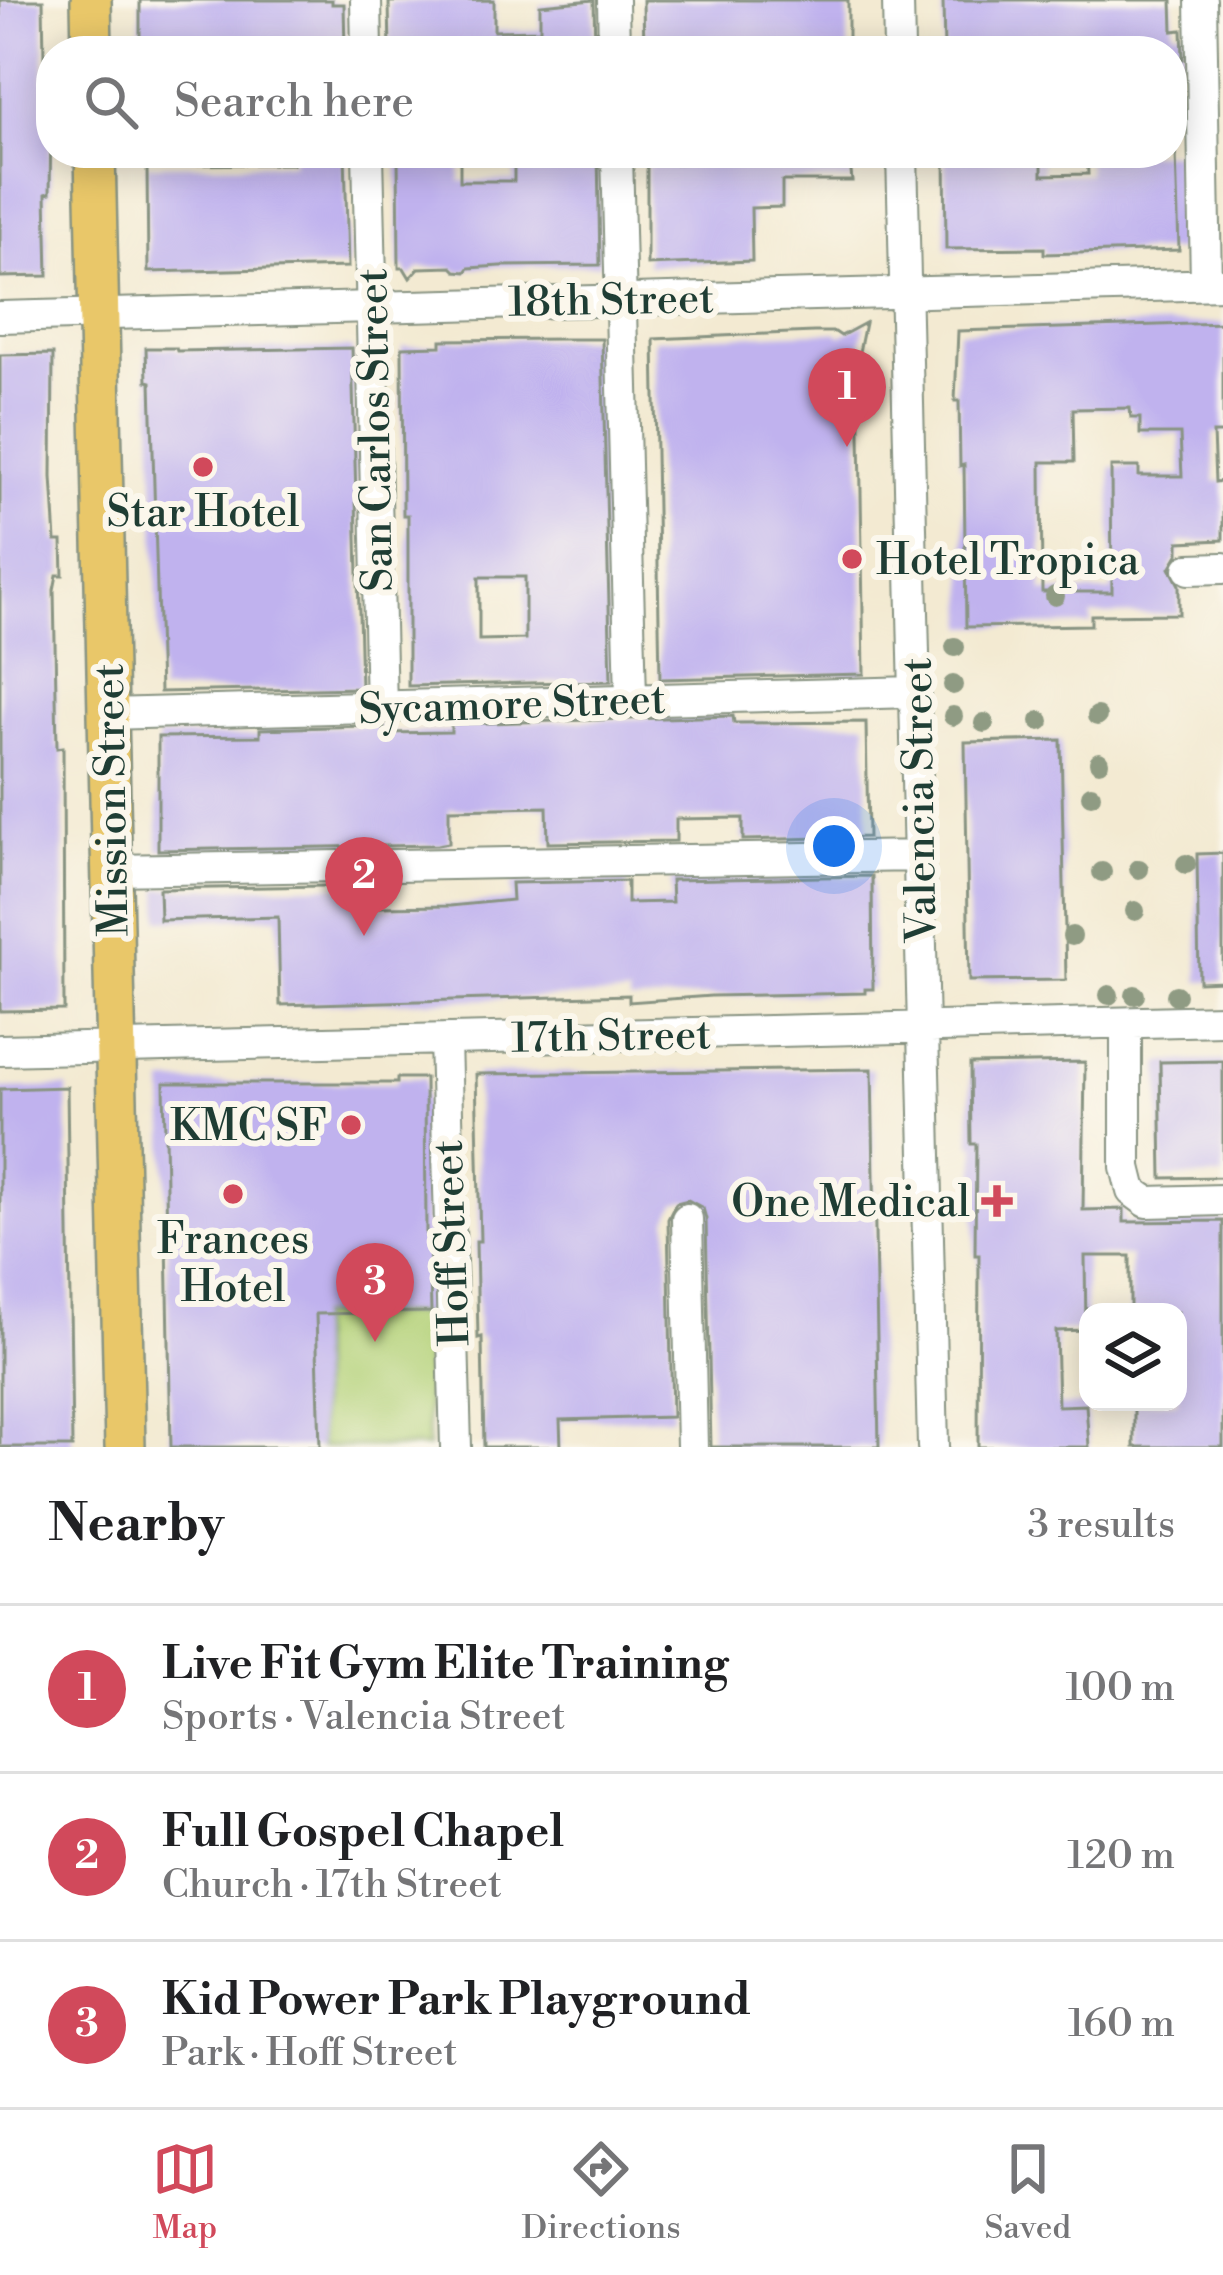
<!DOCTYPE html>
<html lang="en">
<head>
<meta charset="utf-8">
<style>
	:root { --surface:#fff; --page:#f2f2f2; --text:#202124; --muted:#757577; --line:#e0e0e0; --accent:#d1495b }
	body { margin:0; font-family:"Libre Bodoni",serif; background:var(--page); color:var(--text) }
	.controls { position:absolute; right:36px; bottom:36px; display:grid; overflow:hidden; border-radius:24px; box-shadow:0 6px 30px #0003 }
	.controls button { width:108px; height:108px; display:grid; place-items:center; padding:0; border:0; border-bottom:3px solid var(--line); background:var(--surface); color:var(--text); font:60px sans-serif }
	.you { position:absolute; left:834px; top:846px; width:42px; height:42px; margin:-30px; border:9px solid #fff; border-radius:50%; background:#1a73e8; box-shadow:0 0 0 18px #1a73e833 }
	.badge { display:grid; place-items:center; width:78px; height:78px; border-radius:50%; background:var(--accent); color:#fff; font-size:39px; font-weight:700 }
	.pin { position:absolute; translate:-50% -99px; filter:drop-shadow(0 3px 6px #0008) }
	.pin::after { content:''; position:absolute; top:63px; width:42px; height:36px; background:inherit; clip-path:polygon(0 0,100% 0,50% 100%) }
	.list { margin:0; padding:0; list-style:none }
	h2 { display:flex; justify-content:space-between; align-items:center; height:156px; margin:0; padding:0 48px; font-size:51px }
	h2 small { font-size:39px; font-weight:400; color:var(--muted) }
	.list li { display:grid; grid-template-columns:78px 1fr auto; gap:36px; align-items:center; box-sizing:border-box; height:168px; padding:0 48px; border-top:3px solid var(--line) }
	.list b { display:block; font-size:45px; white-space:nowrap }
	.list p { margin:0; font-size:39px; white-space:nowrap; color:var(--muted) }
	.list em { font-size:39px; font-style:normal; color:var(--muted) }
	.icon { flex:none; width:66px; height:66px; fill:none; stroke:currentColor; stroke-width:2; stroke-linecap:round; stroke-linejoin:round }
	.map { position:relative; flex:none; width:1223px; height:1447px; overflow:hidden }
	.search { position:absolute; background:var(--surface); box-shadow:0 6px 30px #0003; left:36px; right:36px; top:36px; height:132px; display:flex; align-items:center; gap:30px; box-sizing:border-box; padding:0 42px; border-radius:48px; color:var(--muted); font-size:45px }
	.sheet { height:660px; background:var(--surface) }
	nav { display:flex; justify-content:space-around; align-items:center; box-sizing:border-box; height:168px; border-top:3px solid var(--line); background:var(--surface); font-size:33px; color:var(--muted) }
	nav a { display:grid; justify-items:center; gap:6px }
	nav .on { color:var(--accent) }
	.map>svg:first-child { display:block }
	.green { fill:#b4d279; stroke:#6a8856; stroke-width:3 }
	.building { fill:#c0b2ee; fill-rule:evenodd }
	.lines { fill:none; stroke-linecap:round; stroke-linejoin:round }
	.minor-casing { stroke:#899483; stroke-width:34 }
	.major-casing { stroke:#899483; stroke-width:44 }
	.minor { stroke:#fff; stroke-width:30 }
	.major { stroke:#e9c769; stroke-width:39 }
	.tree { fill:#8f9b83 }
	.poi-dot { fill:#d1495b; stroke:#fbf7ec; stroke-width:4.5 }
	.labels { text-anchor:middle; stroke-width:12; stroke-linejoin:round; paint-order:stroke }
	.street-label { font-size:42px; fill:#1f3d34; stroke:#fbf7ec }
	.poi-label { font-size:42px; fill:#1f3d34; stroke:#fbf7ec }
</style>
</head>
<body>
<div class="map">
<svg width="1223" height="1447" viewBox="0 0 1223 1447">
	<rect width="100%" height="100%" fill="#fbf7ec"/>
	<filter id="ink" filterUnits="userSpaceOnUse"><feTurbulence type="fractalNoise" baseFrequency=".00833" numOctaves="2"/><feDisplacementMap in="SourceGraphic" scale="24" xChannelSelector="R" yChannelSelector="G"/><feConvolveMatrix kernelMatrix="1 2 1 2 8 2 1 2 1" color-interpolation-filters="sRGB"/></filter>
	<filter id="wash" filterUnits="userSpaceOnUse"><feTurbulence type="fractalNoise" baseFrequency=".004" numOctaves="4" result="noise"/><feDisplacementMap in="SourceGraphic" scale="48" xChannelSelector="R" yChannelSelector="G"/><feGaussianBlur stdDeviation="2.7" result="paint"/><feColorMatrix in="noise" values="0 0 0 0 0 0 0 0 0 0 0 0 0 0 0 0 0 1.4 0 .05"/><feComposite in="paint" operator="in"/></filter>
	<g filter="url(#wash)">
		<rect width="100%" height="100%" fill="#f3ead2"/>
		<!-- green -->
		<path class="green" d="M425,1314L428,1447H320L318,1316Z"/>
		<g id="blocks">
			<!-- building -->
			<path class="building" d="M0,0H43L45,117L51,121L50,193L46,194L48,276L0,277Z
				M140,0H332V4H344L345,51H140Z
				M494,0V31L540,30V5L594,0L595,51H390L389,2Z
				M643,0H848V51H644Z
				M943,0H1172L1173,31L1182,30L1183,59H1172V51H944Z
				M293,153H345L348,267L148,272L147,165L293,164Z
				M398,153H460V181H514V153H598L600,265L501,266L469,268L466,272L456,271L452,267L419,268L410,278L404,268H399Z
				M767,153H849L852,181H782V207L751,208L752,261L647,265V165L751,161V157H767Z
				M945,153H1042V175L1088,174L1087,153H1176L1179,250L1044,254V248L946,249Z
				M865,323L858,357L867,364L859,372L864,674L660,679L654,339L814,332H835L841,336Z
				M1223,323V433H1213L1215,482L1223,481V540L1179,542V553L1170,568L1179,585V614L1091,615V625L966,627L964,465L960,466L959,401H955L958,331ZM1130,408L1131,418H1140V434H1180L1182,476H1139V467H1111L1112,592H1042L1041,462H1074L1073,409Z
				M566,339H602L611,681L408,686V515H403L402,347L441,346V340ZM479,577H525V639L479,640Z
				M146,348H176L177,351L352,348L361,688L160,692L151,382L147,381Z
				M53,354L52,477L56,541H62L63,575H57L54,590L57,748L63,747L64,1010L0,1011V355Z
				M733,716L734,723L866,722L868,837L743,840V818L676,819V841L548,843L547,807L449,809V843L437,845L158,850V737L260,736V729L365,726L384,727V733L451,732V724Z
				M1061,740L1066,980L969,981L965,742Z
				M1223,853V981L1199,982L1197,854Z
				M872,876L873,989H865V993L711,996L629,1002V995L280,1005L278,917L160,920L159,889L379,885V907L450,906L512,900L511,883L627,881V903L672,902L671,880Z
				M1223,1061V1177L1162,1178L1160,1062Z
				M1085,1062L1083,1210L1124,1209V1222L1223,1221V1447H1134V1402H1178V1312H1130V1256H1085L1086,1330L1056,1331L1058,1406L1086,1405L1089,1447H978L979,1255H975L976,1144H971L970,1064Z
				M872,1069L879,1447H711L706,1219L703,1208L688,1200L676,1203L668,1219L672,1417L560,1420L561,1447H484L482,1337L478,1338L476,1241H480L476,1074Z
				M397,1078H425L426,1235H429L431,1312L316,1314L320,1447H171L164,1083H397Z
				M67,1087L72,1447H0V1089Z"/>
		</g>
	</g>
	<g filter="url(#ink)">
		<use href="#blocks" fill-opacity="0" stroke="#899483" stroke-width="3"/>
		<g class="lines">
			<!-- minor casing -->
			<g class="minor-casing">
				<path id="minor" d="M366,0L367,51
					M613,0L614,51
					M898,0L899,51
					M1201,0L1206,284
					M368,153L381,708
					M617,153L631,698
					M902,153L933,1447
					M0,317L1223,284
					M1189,569L1223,568
					M108,714L915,692
					M112,870L919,856
					M1126,1023V1167L1132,1191L1147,1202L1223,1200
					M445,1040L456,1447
					M0,1050L1223,1020
					M687,1219L692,1447"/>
			</g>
			<!-- major casing -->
			<g class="major-casing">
				<path id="major" d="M91,0L92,51
					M95,153L125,1447"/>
			</g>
			<!-- minor -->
			<use href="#minor" class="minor"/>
			<!-- major -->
			<use href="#major" class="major"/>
		</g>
		<!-- trees -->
		<g class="tree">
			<circle cx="1055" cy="596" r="10"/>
			<circle cx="955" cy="647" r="10"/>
			<circle cx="953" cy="685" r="10"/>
			<circle cx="953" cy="716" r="10"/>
			<circle cx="1097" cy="716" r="10"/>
			<circle cx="1040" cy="721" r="10"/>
			<circle cx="984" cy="723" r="10"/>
			<circle cx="1099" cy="762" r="10"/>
			<circle cx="1091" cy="795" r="10"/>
			<circle cx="1186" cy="864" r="10"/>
			<circle cx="1139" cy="869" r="10"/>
			<circle cx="1102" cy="872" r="10"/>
			<circle cx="1135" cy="911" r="10"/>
			<circle cx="1072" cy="936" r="10"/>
			<circle cx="1109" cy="995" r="10"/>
			<circle cx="1135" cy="995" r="10"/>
			<circle cx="1176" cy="995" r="10"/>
		</g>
	</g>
	<!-- markers -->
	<g class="poi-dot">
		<circle cx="203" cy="467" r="12"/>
		<circle cx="852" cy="559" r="12"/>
		<circle cx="351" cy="1125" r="12"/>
		<circle cx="233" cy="1194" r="12"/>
		<path d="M991 1183h12v12h12v12h-12v12h-12v-12h-12v-12h12z"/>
	</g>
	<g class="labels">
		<!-- street labels -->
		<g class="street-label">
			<text transform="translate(611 299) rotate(-1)" y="15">18th Street</text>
			<text transform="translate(374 430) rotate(-91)" y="15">San Carlos Street</text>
			<text transform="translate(512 703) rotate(-2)" y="15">Sycamore Street</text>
			<text transform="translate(110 800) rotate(-91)" y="15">Mission Street</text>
			<text transform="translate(918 800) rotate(-91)" y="15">Valencia Street</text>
			<text transform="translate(611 1035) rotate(-1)" y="15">17th Street</text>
			<text transform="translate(450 1243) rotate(-92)" y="15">Hoff Street</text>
		</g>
		<!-- poi labels -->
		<g class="poi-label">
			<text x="203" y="526">Star Hotel</text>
			<text x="876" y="574" text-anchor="start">Hotel Tropica</text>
			<text x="327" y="1140" text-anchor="end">KMC SF</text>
			<text x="970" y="1216" text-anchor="end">One Medical</text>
			<text x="233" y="1253">Frances<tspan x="233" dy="48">Hotel</tspan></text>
		</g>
	</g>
</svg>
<div class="controls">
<button><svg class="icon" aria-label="layers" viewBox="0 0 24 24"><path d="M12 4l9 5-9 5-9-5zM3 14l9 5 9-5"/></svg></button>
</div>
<div class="you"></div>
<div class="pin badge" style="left:847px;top:447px">1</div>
<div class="pin badge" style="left:364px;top:936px">2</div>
<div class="pin badge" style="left:375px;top:1342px">3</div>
<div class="search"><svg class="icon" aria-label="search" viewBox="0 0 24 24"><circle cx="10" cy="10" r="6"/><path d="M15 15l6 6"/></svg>Search here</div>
</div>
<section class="sheet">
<h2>Nearby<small>3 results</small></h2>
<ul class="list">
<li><span class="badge">1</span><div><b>Live Fit Gym Elite Training</b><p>Sports · Valencia Street</p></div><em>100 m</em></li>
<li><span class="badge">2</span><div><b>Full Gospel Chapel</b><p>Church · 17th Street</p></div><em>120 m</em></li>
<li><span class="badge">3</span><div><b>Kid Power Park Playground</b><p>Park · Hoff Street</p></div><em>160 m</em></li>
</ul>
</section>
<nav>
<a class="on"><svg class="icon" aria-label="map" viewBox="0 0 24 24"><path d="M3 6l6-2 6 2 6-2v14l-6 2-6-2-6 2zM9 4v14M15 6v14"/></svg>Map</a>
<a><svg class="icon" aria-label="directions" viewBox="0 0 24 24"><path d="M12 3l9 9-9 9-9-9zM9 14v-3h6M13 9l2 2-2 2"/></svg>Directions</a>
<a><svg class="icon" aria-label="saved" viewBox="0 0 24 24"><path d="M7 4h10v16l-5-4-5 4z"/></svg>Saved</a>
</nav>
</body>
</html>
